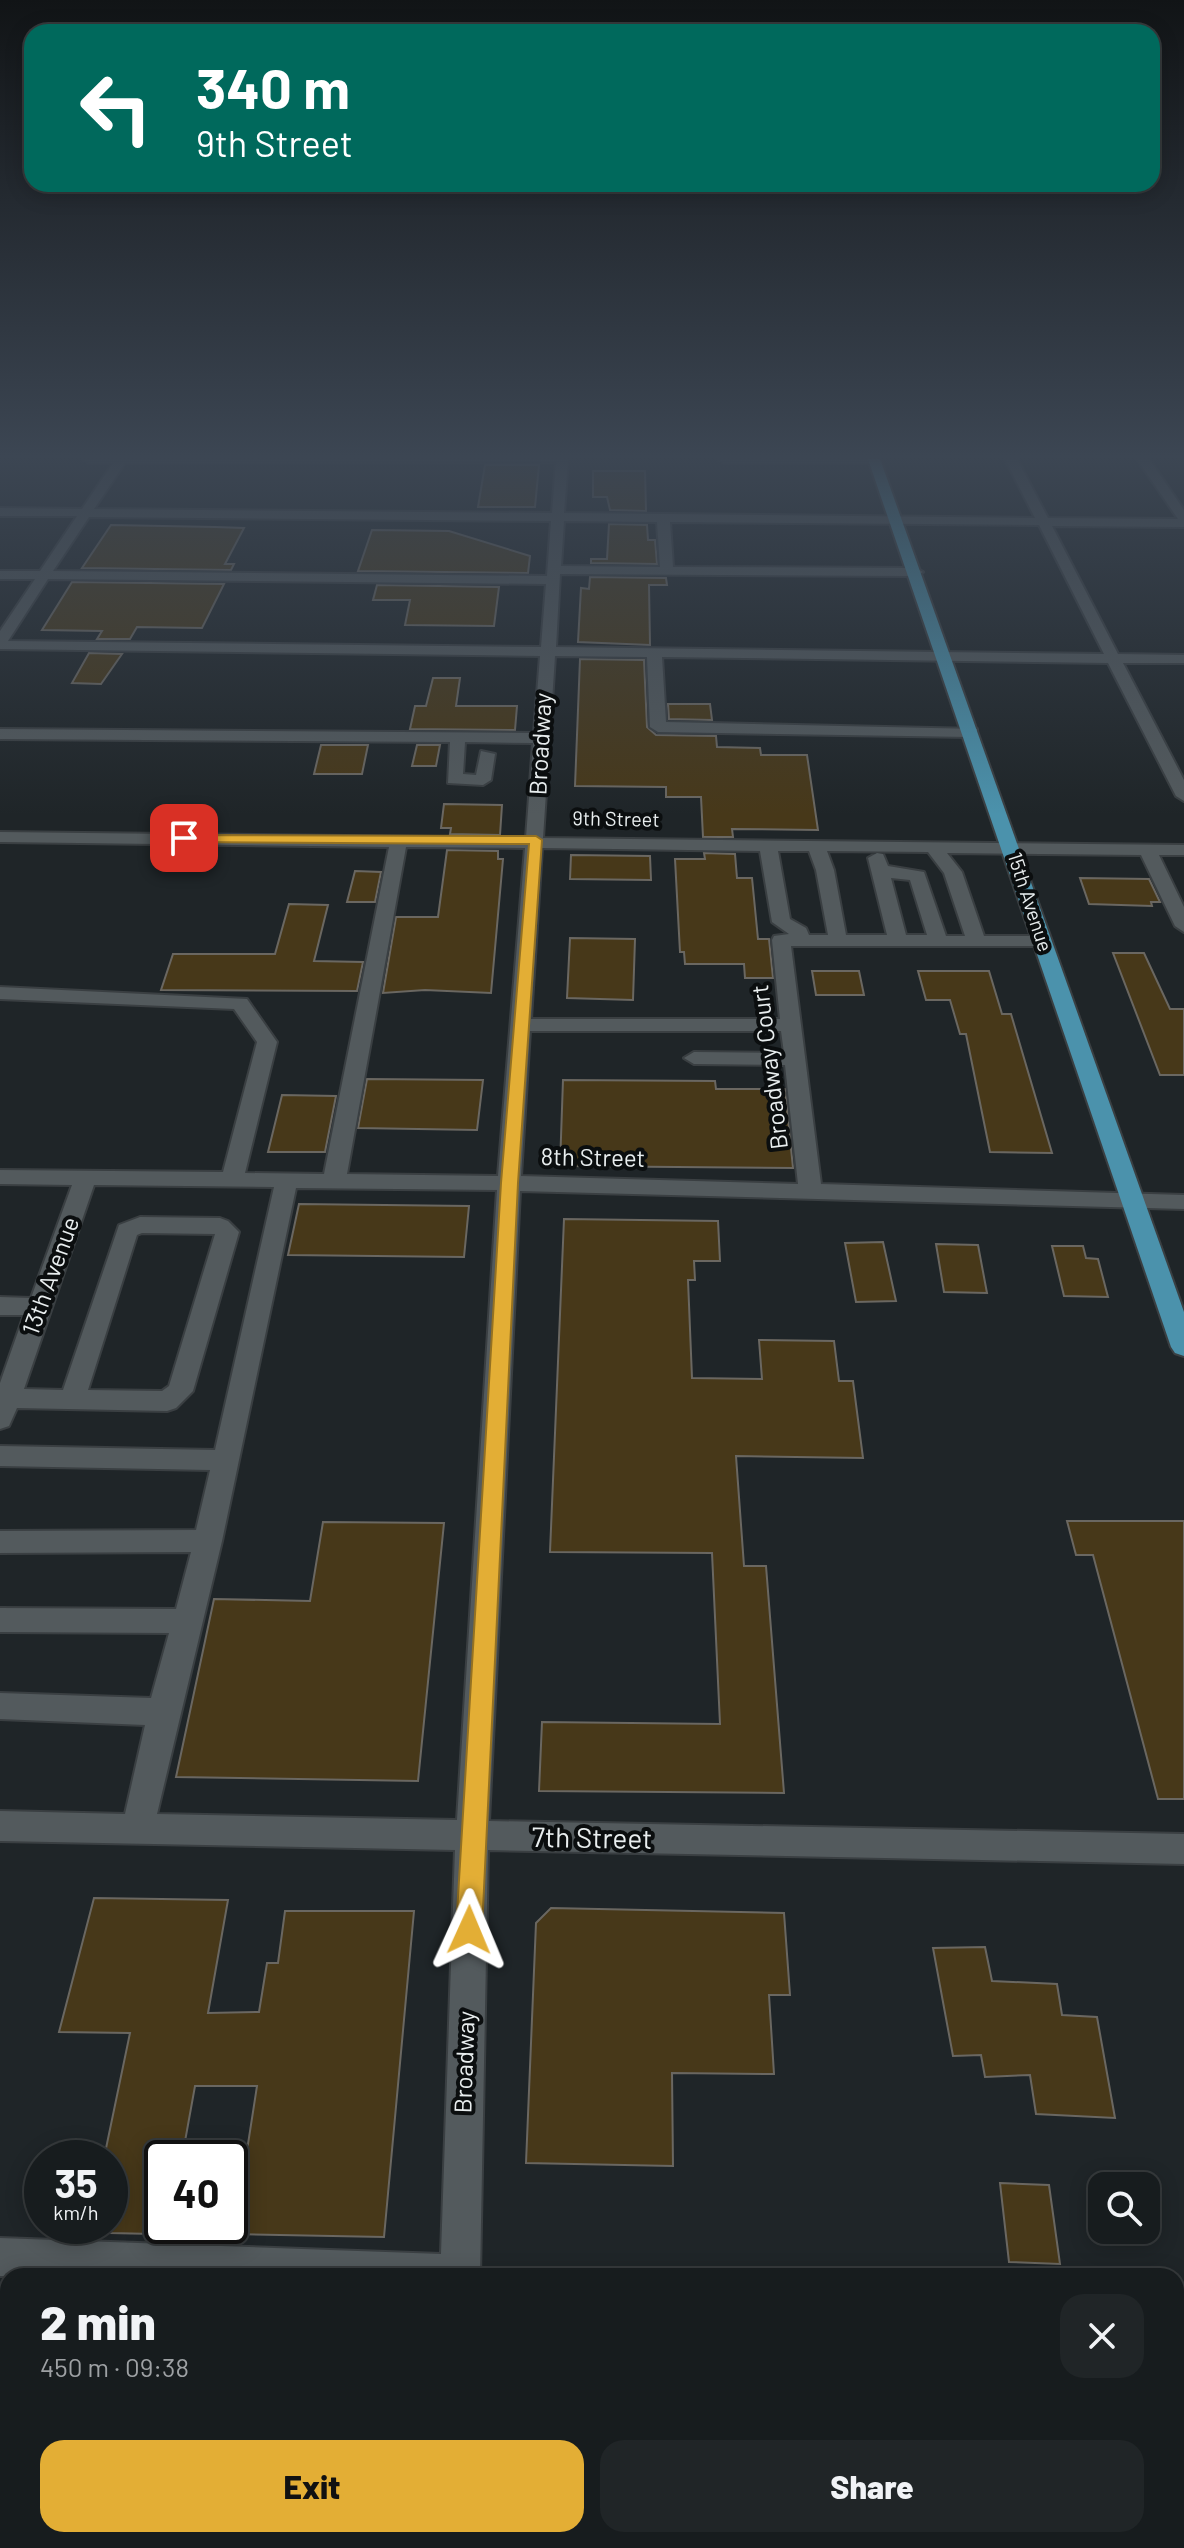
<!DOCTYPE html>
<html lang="en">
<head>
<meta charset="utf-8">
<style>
  :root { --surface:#171c1e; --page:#202527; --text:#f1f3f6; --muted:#9ea1a4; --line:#363a3c; --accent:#e3ae35 }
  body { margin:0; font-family:Barlow,sans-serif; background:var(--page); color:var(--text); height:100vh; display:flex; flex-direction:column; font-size:30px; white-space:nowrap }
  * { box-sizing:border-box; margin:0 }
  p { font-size:26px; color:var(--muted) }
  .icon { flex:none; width:44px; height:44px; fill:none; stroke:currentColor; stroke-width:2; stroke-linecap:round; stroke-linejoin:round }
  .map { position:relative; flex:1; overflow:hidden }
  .side { position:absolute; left:0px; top:2268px; width:1184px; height:280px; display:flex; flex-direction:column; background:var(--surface); border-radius:24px 24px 0 0; box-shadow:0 4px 20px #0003,0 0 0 2px var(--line) }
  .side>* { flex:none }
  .hud { position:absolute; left:24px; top:24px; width:1136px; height:168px; border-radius:24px; box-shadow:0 4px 20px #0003,0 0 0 2px var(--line); background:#00695c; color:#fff; overflow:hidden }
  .buttons { position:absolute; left:1088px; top:2172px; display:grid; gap:16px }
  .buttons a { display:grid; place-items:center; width:72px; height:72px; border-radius:16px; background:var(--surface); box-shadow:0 4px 20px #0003,0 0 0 2px var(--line); font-size:40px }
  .speed { position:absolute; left:24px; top:2140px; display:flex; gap:16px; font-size:40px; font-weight:700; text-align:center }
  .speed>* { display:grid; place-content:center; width:104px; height:104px; border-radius:50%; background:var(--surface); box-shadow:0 4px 20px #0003,0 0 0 2px var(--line); line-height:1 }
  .speed small { font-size:20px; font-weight:400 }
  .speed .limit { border:4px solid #111; border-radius:12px; background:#fff; color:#111 }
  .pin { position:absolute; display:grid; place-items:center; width:68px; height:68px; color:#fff; margin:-34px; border-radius:16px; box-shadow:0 4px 12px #0006 }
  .me { position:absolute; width:88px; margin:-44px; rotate:1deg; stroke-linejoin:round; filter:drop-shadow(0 0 6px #0008) }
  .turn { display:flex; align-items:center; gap:28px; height:168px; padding:0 40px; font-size:36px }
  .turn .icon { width:104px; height:104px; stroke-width:2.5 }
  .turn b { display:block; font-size:56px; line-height:68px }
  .round { display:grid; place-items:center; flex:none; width:84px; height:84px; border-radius:24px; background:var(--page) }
  .headline { display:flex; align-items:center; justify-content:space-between; height:136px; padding:0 40px }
  h1 { font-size:48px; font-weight:800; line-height:60px }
  .action { display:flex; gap:16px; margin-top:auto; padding:16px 40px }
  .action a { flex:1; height:92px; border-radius:24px; background:var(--accent); color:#111; font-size:32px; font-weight:800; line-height:92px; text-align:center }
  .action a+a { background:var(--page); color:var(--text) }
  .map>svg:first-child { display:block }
  .building { fill:#473819; stroke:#6a6761; stroke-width:2 }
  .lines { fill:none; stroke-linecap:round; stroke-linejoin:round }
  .minor-casing { stroke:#3a3f42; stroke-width:4 }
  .major-casing { stroke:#3a3f42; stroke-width:4 }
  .minor { fill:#535a5d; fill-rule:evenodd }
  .major { fill:#4b92ac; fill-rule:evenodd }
  .route { fill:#e3ae35; stroke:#947122; stroke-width:2 }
  .labels { text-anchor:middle; stroke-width:8; stroke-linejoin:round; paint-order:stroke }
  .far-street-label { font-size:20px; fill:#e9eeef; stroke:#0b0e0f }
  .street-label { font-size:24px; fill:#e9eeef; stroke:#0b0e0f }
  .near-street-label { font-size:28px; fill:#e9eeef; stroke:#0b0e0f }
</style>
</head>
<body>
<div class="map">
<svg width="1184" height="2548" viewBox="0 0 1184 2548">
  <rect width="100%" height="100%" fill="#1f2528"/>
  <!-- building -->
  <g class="building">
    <path d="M485,465H539L535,507H478Z"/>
    <path d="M593,471H645L646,511L610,510L607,497H593Z"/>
    <path d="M609,524L647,525L648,540H655L657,564L591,563V559H607Z"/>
    <path d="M111,525L215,527L244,528L225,564H234L231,570L82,568Z"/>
    <path d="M372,530L449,531L530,556L528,573L358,571Z"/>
    <path d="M590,577L666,578L667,585H649L650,645L578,642L581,588L589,589Z"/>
    <path d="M72,582L224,584L202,628L137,627L130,639H97L102,631L42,630Z"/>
    <path d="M377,585L499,587L494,626L405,625L410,600H373Z"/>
    <path d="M89,653L122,654L101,684L72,683Z"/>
    <path d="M580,659L644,660L647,727L656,735L716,736L717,747L760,748L761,755H807L818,830L732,829L733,837H703L701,797H666V787L575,786Z"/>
    <path d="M433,678H460L456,706H517L515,730L410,729L415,706H426Z"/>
    <path d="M668,704H710L712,720L669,719Z"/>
    <path d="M321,745H368L362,774H314Z"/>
    <path d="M417,745H440L436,766H412Z"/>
    <path d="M444,804L502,805L500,835L450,834L451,828H441Z"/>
    <path d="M447,850L498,851V859H503L491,993L425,990L383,993L396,917H438Z"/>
    <path d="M704,853L735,854L737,878H752L758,939H769L773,978H745L744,964H685L684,952H680L675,859H705Z"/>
    <path d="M571,855L650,856L651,880L570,879Z"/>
    <path d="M355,871L381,872L375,902H347Z"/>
    <path d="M1080,878L1149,879L1160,902H1151L1152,906L1089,904Z"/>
    <path d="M289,904L328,905L314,961L363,962L357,991L161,990L173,954H275Z"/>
    <path d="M570,938L635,939L633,1000L567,998Z"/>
    <path d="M1113,953H1144L1170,1009H1184V1075H1160Z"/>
    <path d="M812,971H859L864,995H816Z"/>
    <path d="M918,971H989L1002,1014H1011L1052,1153L990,1152L966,1034H960L950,1000H926Z"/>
    <path d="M367,1079L483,1080L477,1130L358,1128Z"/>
    <path d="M563,1080L715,1081L716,1089H785L793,1168L560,1166Z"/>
    <path d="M282,1095L336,1096L325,1152H268Z"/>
    <path d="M299,1204L469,1206L464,1257L288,1255Z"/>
    <path d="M564,1219L718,1221L720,1261H694L695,1280H688L692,1378L762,1379L759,1340L834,1341L839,1381H853L863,1458L736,1456L744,1566H766L784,1793L539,1791L542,1722L720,1724L712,1553L550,1552Z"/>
    <path d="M883,1242L896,1301L856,1302L845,1243Z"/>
    <path d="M936,1244L978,1245L987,1293L944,1292Z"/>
    <path d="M1052,1246H1083L1086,1258L1098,1259L1108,1297L1064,1296Z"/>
    <path d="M1067,1521H1184V1799H1158L1093,1555H1076Z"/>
    <path d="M323,1522L444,1523L418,1781L176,1777L214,1599L310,1601Z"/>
    <path d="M94,1898L228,1900L208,2013L259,2012L267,1963H278L285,1911H414L384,2237L234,2234L257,2086H195L182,2158H162V2223L154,2234L110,2233V2158H104L130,2033L59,2032Z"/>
    <path d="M551,1908L784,1913L790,1995H769L774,2074L672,2073L673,2166L526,2163L536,1923Z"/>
    <path d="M985,1947L992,1981L1057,1984L1062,2015L1097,2017L1115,2118L1036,2114L1030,2075L985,2077L981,2055L953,2056L933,1948Z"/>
    <path d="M1000,2183L1049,2185L1060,2264L1009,2262Z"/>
  </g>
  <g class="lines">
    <!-- minor casing -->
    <g class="minor-casing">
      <g id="minor">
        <path d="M83,459H568L564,513L1035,518L1005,459H1017L1048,518L1178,519L1137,459H1149L1184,510V527L1052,526L1118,654L1184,655V663H1123L1184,780V801L1176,796L1108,663L662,657L666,722L977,729V735L971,737L658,732L650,727L647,657L555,656L543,838L1184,845V855H1159L1184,907V932L1175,926L1141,855L947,853L962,872L984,936H1043L1052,942L1050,946H791L821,1184L1184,1195V1209L520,1191L489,1821L1184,1834V1864L488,1850L480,2276H0V2238L441,2254L455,1850L0,1841V1811L125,1814L145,1725L0,1719V1693L151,1698L169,1633L0,1632V1608L176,1609L191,1552L0,1553V1531L196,1530L210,1470L0,1466V1446L215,1450L274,1187L94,1185L24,1389L63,1390L119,1225L140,1217L220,1218L228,1221L239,1232L193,1391L176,1408L167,1411L17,1408L9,1426L0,1429V1383L24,1315H0V1297L31,1298L72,1185L0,1184V1170L223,1172L257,1042L234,1009L0,999V987L247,999L277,1042L245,1173L324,1174L389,847L0,842V832L526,838L533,743L465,742L463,774L476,775L481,751L495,754L491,780L483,785L448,783L450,742L0,739V729L534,733L540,656L0,649V631L35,579H0V571H40L77,516H0V508L82,509L113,463H89ZM556,462L552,513L94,509L125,463ZM89,517L551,521L547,576L53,571ZM564,521L657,522L660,567L561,566ZM670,522L1039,525L1104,654L556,647L560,574L916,576L923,572L916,568L673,567ZM48,579L546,584L541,647L8,641ZM406,847L525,848L498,1176L347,1174ZM542,848L760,851L772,922L789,934L774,936L772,940L780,1019H531ZM778,851H809L816,870L828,935H809L806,928L790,919ZM827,851L928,852L944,873L965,936H946L924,872L888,866L883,854L877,853L868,858L887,935H846L834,870ZM891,878L910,880L927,935H906ZM530,1031H781L784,1053L694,1052L684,1058L694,1064L785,1065L798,1184L521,1176ZM296,1188L497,1190L457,1820L157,1814L222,1541ZM142,1233L215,1234L169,1386L162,1391L88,1390L137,1235Z"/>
        <path d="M718,459H880L874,463H724Z"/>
        <rect x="427" y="2540" width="44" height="8"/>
      </g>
    </g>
    <!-- major casing -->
    <g class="major-casing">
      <path id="major" d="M868,459H880L1184,1312V1356L1175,1353L1171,1347Z"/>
    </g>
    <!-- minor -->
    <use href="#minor" class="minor"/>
    <!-- major -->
    <use href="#major" class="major"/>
  </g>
  <!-- sky -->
  <linearGradient id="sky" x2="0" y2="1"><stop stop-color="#111416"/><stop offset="0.56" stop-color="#3c4653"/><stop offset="1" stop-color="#3c4653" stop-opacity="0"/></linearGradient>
  <rect width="1184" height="815" fill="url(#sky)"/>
  <!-- route -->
  <path class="route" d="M180,835L536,836L542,840L518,1183L482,1930L478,1939L469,1942L460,1939L456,1930L501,1183L529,844L184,842L178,838Z"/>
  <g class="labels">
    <!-- far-street labels -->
    <g class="far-street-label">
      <text transform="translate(616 819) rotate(1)" y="7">9th Street</text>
      <text transform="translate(1030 902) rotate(72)" y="7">15th Avenue</text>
    </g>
    <!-- street labels -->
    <g class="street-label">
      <text transform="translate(541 744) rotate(-87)" y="8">Broadway</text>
      <text transform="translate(770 1067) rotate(-97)" y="8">Broadway Court</text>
      <text transform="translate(593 1158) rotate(1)" y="8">8th Street</text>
      <text transform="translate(51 1276) rotate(-70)" y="8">13th Avenue</text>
      <text transform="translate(465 2062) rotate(-88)" y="8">Broadway</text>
    </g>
    <!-- near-street labels -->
    <g class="near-street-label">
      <text transform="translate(592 1838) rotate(1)" y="10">7th Street</text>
    </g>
  </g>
</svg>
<div class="buttons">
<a><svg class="icon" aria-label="search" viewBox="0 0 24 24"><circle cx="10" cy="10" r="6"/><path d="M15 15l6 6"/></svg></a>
</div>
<div class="speed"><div>35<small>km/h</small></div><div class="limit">40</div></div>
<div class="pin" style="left:184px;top:838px;background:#d93025"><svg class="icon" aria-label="arrive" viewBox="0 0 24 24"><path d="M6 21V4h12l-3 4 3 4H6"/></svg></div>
<svg class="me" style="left:469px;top:1930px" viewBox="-20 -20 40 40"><path d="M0-17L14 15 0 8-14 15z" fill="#e3ae35" stroke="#fff" stroke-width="4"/></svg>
<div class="hud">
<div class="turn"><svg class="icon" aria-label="left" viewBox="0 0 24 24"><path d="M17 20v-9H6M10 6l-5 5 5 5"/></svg><div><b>340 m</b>9th Street</div></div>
</div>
<section class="side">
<div class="headline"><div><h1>2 min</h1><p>450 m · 09:38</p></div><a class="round"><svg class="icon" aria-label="close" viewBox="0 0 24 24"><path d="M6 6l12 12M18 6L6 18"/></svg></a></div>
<div class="action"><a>Exit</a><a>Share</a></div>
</section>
</div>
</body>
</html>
